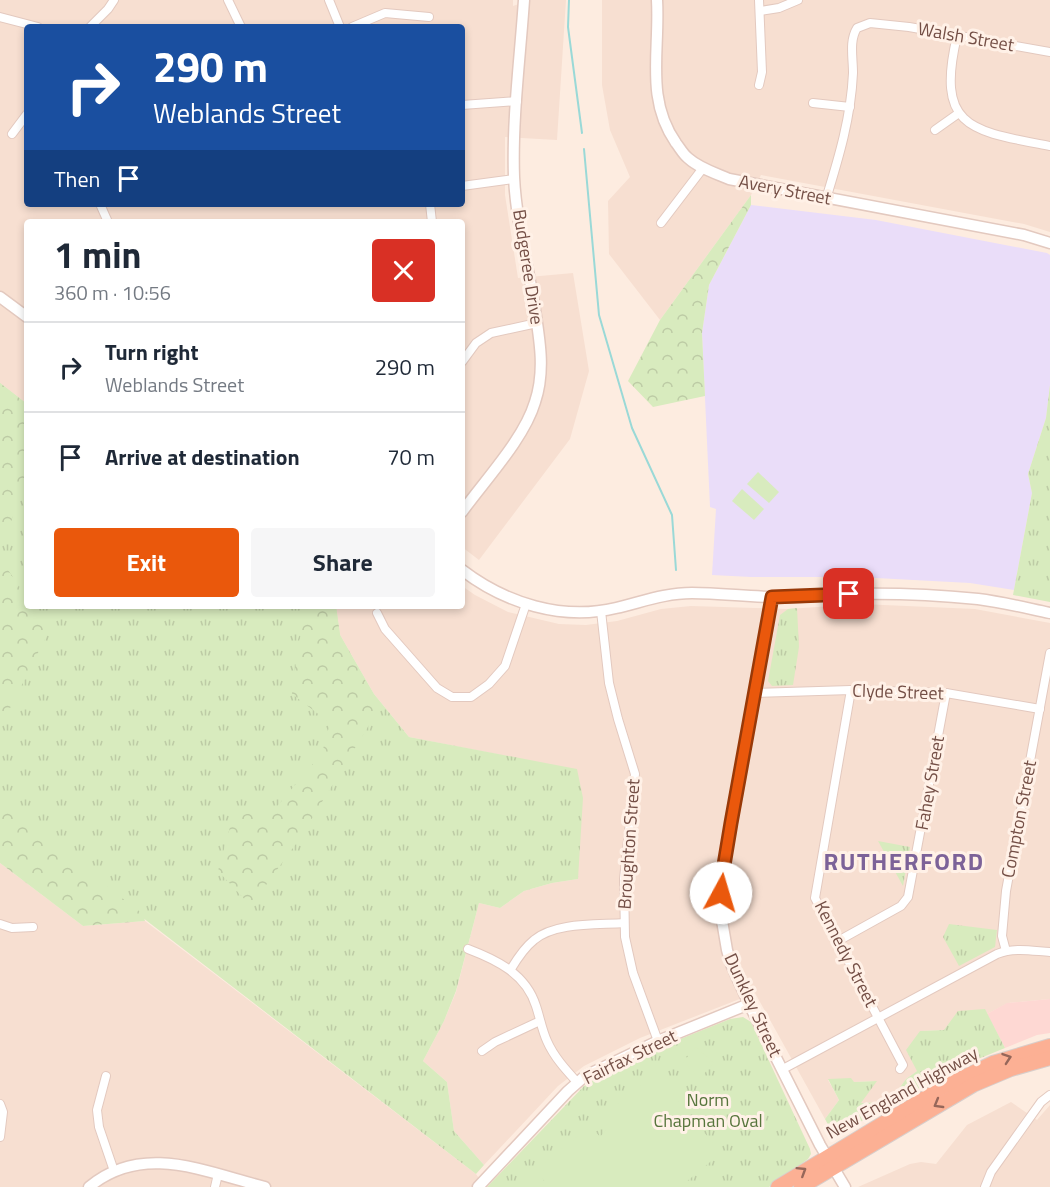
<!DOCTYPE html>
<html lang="en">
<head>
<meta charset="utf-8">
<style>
  :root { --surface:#fff; --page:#f6f6f7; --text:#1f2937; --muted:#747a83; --line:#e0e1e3; --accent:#ea580c }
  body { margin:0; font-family:"Titillium Web",sans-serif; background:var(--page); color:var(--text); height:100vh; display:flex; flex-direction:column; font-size:22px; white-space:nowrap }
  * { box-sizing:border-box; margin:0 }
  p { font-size:20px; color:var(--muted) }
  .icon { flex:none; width:33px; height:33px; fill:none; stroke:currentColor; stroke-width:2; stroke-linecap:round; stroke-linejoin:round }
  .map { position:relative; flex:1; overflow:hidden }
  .panel { position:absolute; left:24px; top:219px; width:441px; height:390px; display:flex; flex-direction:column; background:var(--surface); border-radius:6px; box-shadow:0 3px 9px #0003 }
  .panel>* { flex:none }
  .guide { position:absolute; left:24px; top:24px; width:441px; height:183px; border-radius:6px; box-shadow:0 3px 9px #0003; background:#1a4fa0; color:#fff; overflow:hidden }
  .pin { position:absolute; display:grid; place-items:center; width:51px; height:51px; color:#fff; margin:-26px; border-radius:12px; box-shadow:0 3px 9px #0006 }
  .me { position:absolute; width:66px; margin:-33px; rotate:6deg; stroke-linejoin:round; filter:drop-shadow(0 0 4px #0008) }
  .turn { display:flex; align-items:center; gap:21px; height:126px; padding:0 30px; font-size:27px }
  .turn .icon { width:78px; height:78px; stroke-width:2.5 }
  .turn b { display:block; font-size:42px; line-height:51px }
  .then { display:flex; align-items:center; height:57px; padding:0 30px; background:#0003; gap:12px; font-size:22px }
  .round { display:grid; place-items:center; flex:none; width:63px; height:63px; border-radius:6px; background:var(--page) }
  .summary { display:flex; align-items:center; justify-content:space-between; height:102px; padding:0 30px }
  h1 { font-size:36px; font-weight:700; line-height:45px }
  .cta { display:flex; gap:12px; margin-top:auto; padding:12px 30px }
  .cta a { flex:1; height:69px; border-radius:6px; background:var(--accent); color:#fff; font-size:24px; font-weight:700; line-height:69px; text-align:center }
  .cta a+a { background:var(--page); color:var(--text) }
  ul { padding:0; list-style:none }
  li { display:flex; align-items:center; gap:18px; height:90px; padding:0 30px; border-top:2px solid var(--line) }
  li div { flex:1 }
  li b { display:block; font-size:22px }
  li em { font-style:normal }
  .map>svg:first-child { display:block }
  .residential { fill:#f7dfd1; fill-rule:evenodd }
  .commercial { fill:#fed8d3 }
  .education { fill:#eaddf9 }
  .grass { fill:url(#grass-tufts) }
  .forest { fill:url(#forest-crowns) }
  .pitch { fill:#d8ebbe }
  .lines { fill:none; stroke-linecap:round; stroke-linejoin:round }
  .stream { stroke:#9ad9d7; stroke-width:2 }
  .minor-casing { stroke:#e3c9bf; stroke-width:10 }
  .tertiary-casing { stroke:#e3c9bf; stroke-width:13 }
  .trunk-casing { stroke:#d8cecb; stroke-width:16 }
  .minor { stroke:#fff; stroke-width:8 }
  .tertiary { stroke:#fff; stroke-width:10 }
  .trunk { stroke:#fcb094; stroke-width:14 }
  .oneway { stroke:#96675a }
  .route-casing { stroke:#983908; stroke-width:15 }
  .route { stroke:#ea580c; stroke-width:10 }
  .labels { text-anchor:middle; stroke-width:6; stroke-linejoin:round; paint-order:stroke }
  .street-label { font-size:18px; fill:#744f46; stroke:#fff1e7 }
  .park-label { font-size:18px; fill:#57753c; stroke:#fff1e7 }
  .district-label { font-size:24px; font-weight:bold; letter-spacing:1.5px; fill:#7c6298; stroke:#fff1e7 }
</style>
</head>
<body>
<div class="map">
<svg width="1050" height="1187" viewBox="0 0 1050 1187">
  <defs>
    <pattern id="grass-tufts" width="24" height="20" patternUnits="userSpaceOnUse" patternTransform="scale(1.5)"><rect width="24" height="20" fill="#d8ebbe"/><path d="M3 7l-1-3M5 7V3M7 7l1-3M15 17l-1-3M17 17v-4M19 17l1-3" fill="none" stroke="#bdcba5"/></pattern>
    <pattern id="forest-crowns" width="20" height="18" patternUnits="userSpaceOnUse" patternTransform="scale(1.5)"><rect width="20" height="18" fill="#d8ebbe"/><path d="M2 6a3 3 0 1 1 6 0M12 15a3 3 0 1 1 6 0" fill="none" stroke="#bdcba5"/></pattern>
  </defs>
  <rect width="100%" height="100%" fill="#fdece0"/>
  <!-- residential -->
  <g class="residential">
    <path d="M0,0H513V6L531,0H566L557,140L505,137V195L518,278L573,273L589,371L570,439L479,560L462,547V222H27V404L0,383ZM27,27H462V204H27Z"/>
    <path d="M602,0H1050V232L1024,224L761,175L751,195L660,320L609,254L608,201L630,177L610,130L602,85Z"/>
    <path d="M462,586L475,595L508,612L559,624L586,625L617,621L661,609L691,606L788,609L861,604L975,609L1050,623V999L1008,1003L987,1014L984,1009L944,1030L920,1031L917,1071L906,1079L889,1102L860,1103L876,1081L854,1082L828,1080L839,1100L825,1119L755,993L640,1038L584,1066L558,1086L484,1165L454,1131L447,1082L423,1061L444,1021L456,992L479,903L500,908L524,891L552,883L578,879L577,770L409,737L374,694L340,635L336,606H462Z"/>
    <path d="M0,863L83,926L145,921L476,1174L485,1187H0Z"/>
    <path d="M1011,1102L1037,1120L1050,1105V1187H858L910,1164L921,1162L936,1164L967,1125Z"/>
  </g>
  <!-- commercial -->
  <path class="commercial" d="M1050,999V1033L1037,1035L1005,1048L987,1014L1007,1003Z"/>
  <!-- education -->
  <path class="education" d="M751,205L876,220L1047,253L1050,255V385L1046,418L1028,474L1032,493L1014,590L970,583L857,577H751L712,575L716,509L710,507L702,333L709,285Z"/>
  <!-- grass -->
  <g class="grass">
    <path d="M0,383L27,404V606H336L340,635L374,694L409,737L577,769L583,798L578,879L552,883L524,891L500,908L479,903L456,991L444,1021L423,1061L447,1082L454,1131L484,1165L476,1174L0,808Z"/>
    <path d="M1050,385V602L1013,595L1032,493L1028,474L1046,418Z"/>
    <path d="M797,608L799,647L793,685L772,686L768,681L780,615L788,609Z"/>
    <path d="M878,841L910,847L903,886Z"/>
    <path d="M949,924L997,930L995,947L959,966L943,937Z"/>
    <path d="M985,1009L1005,1048L951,1070L839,1134L832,1132L825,1119L839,1100L828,1079L851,1078L854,1082L877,1081L861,1103L889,1102L906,1079L917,1071L906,1050L920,1031L944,1030L958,1011Z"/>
    <path d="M743,1017L751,1022L810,1149L811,1154L808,1159L769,1187H487L584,1086L601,1075L633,1058L730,1019Z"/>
  </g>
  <!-- forest -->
  <g class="forest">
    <path d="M751,195V205L709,285L702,333L705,396L653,407L628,381L660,320Z"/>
    <path d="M0,383L27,404V482L0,548Z"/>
    <path d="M0,558L27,598V606H32L49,631L0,728Z"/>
    <path d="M307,606H336L340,635L380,707L300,838L251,906L218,871L233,816L274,810L322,753L330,723L292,694L298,647Z"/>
    <path d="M0,805L143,914L145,921L83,926L0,863Z"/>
  </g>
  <!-- pitch -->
  <g class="pitch">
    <path d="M758,472L779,492L769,503L747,484Z"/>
    <path d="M742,489L764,509L754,520L732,501Z"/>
    <path d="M696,1047L714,1063L700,1078L683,1062Z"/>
    <path d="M656,1073L721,1153L680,1187H660L658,1185L655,1187H538L545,1182L535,1170L591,1126L600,1137L610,1125L603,1116Z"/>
  </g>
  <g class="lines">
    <!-- stream -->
    <g class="stream">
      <path d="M569,0L568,27L582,133"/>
      <path d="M584,149L599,315L632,428L672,515L676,570"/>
    </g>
    <!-- minor casing -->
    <g class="minor-casing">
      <g id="minor">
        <path d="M228,0L241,27"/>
        <path d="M329,0L340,27"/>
        <path d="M760,11L779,8L798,0"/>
        <path d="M0,17L38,27"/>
        <path d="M90,27L108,9L114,0"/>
        <path d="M352,27L385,13L429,17"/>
        <path d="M957,36C935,129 972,131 1050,146"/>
        <path d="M759,85L762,72L759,0"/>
        <path d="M813,103L850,107"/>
        <path d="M462,105L517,101"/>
        <path d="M935,130L959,113"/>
        <path d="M12,134L27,114"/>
        <path d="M462,186L514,179"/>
        <path d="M826,199C839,157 851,117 853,73C853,57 849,41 857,28L870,23L909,27L1050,52"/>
        <path d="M100,204L108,222"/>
        <path d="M430,204L432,222"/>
        <path d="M661,223L703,168"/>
        <path d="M462,362L476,343L491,333L537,323"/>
        <path d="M601,611L609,683L618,719L635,774L624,879L625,937L633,973L658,1041"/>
        <path d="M377,613L385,629L437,688L452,697H471L489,684L505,666L526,604"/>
        <path d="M851,690L815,898L903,1065L900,1069"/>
        <path d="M755,693L851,690L946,693L1040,709"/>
        <path d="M0,924L12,928L33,927"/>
        <path d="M838,941L901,906L908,897L946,693"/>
        <path d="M468,949C497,960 526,974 536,1006C540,1018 542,1030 547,1041C554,1057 566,1070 577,1082"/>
        <path d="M1006,951L1002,936L1006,891L1050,653"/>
        <path d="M511,969C517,959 524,948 534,940C555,922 597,925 624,923"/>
        <path d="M482,1051L495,1042L540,1021"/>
        <path d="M783,1069L997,954C1014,947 1033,951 1050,952"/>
        <path d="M106,1076L97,1110L99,1127L114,1171"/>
        <path d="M0,1104L3,1112L0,1137"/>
        <path d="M215,1187L218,1174"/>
        <path d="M985,1187L991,1172L1041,1102L1050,1095"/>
      </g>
    </g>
    <!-- tertiary casing -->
    <g class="tertiary-casing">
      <g id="tertiary">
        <path d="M657,0C660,51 645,99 676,143C680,148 683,154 688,158C699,168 715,173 729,179L1024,235L1050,243"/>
        <path d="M0,297L27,317"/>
        <path d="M462,512C485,480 524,439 535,402C546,369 539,337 534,303C527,262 516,219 514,177C512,119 520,59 524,0"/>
        <path d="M462,570C505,603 562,621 616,608C642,602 665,593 692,593C724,593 755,598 787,597C808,597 830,594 851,594C892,593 938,595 978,599C1002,602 1026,608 1050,613"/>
        <path d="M772,597L722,877L720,909L727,950L731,964L749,1004L820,1145L845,1187"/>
        <path d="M89,1187C143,1142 205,1172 265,1187"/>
        <path d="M478,1187L568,1091L585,1076L658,1041L749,1004"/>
      </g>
    </g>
    <!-- trunk casing -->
    <g class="trunk-casing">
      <g id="trunk">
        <path d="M778,1187L943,1087L993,1063L1050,1046"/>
        <path d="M801,1187L973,1085L1011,1069L1050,1058"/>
      </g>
    </g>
    <!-- minor -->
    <use href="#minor" class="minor"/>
    <!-- tertiary -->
    <use href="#tertiary" class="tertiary"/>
    <!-- trunk -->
    <use href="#trunk" class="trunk"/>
  </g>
  <!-- one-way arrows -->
  <defs><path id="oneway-chevron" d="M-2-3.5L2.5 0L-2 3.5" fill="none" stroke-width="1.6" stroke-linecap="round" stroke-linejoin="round" transform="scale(1.5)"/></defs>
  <g class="oneway">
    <use href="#oneway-chevron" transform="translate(1007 1058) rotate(-19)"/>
    <use href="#oneway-chevron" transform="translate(938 1104) rotate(150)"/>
    <use href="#oneway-chevron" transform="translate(802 1171) rotate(-32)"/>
  </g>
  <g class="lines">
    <!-- route casing -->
    <g class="route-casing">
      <path id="route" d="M721,893L722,877L731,823L772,597L849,594"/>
    </g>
    <!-- route -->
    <use href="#route" class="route"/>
  </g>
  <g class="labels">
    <!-- street labels -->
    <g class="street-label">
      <text transform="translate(966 37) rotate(10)" y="6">Walsh Street</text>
      <text transform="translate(785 190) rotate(11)" y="6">Avery Street</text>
      <text transform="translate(528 267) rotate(81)" y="6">Budgeree Drive</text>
      <text transform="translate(898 692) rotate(2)" y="6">Clyde Street</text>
      <text transform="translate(930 783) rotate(-80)" y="6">Fahey Street</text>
      <text transform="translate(1019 819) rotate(-79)" y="6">Compton Street</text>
      <text transform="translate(629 844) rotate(-86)" y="6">Broughton Street</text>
      <text transform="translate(846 954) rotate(63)" y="6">Kennedy Street</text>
      <text transform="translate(753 1005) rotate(65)" y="6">Dunkley Street</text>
      <text transform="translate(630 1057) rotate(-26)" y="6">Fairfax Street</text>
      <text transform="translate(902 1093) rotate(-29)" y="6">New England Highway</text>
    </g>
    <!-- park labels -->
    <g class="park-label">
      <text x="708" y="1106">Norm<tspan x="708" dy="21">Chapman Oval</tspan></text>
    </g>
    <!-- district labels -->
    <g class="district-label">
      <text x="904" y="870">RUTHERFORD</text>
    </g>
  </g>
</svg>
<div class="pin" style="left:849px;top:594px;background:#d93025"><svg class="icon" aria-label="arrive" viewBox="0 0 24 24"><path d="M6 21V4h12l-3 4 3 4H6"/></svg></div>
<svg class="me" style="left:721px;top:893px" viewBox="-20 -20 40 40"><circle r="19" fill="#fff"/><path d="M0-13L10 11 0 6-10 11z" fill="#ea580c"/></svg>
<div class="guide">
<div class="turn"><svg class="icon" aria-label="right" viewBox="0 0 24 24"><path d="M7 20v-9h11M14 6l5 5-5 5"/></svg><div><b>290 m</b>Weblands Street</div></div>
<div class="then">Then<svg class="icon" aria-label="arrive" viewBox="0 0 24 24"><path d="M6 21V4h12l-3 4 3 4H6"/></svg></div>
</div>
<section class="panel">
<div class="summary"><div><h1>1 min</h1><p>360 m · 10:56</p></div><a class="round" style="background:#d93025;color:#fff"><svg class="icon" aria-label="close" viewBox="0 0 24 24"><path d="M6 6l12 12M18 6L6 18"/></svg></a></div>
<ul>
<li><svg class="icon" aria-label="right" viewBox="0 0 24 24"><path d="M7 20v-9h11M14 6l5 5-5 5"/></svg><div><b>Turn right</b><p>Weblands Street</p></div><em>290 m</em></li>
<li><svg class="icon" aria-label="arrive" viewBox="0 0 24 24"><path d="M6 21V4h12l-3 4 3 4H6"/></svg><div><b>Arrive at destination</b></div><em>70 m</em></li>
</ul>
<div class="cta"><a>Exit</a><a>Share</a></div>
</section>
</div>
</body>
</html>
